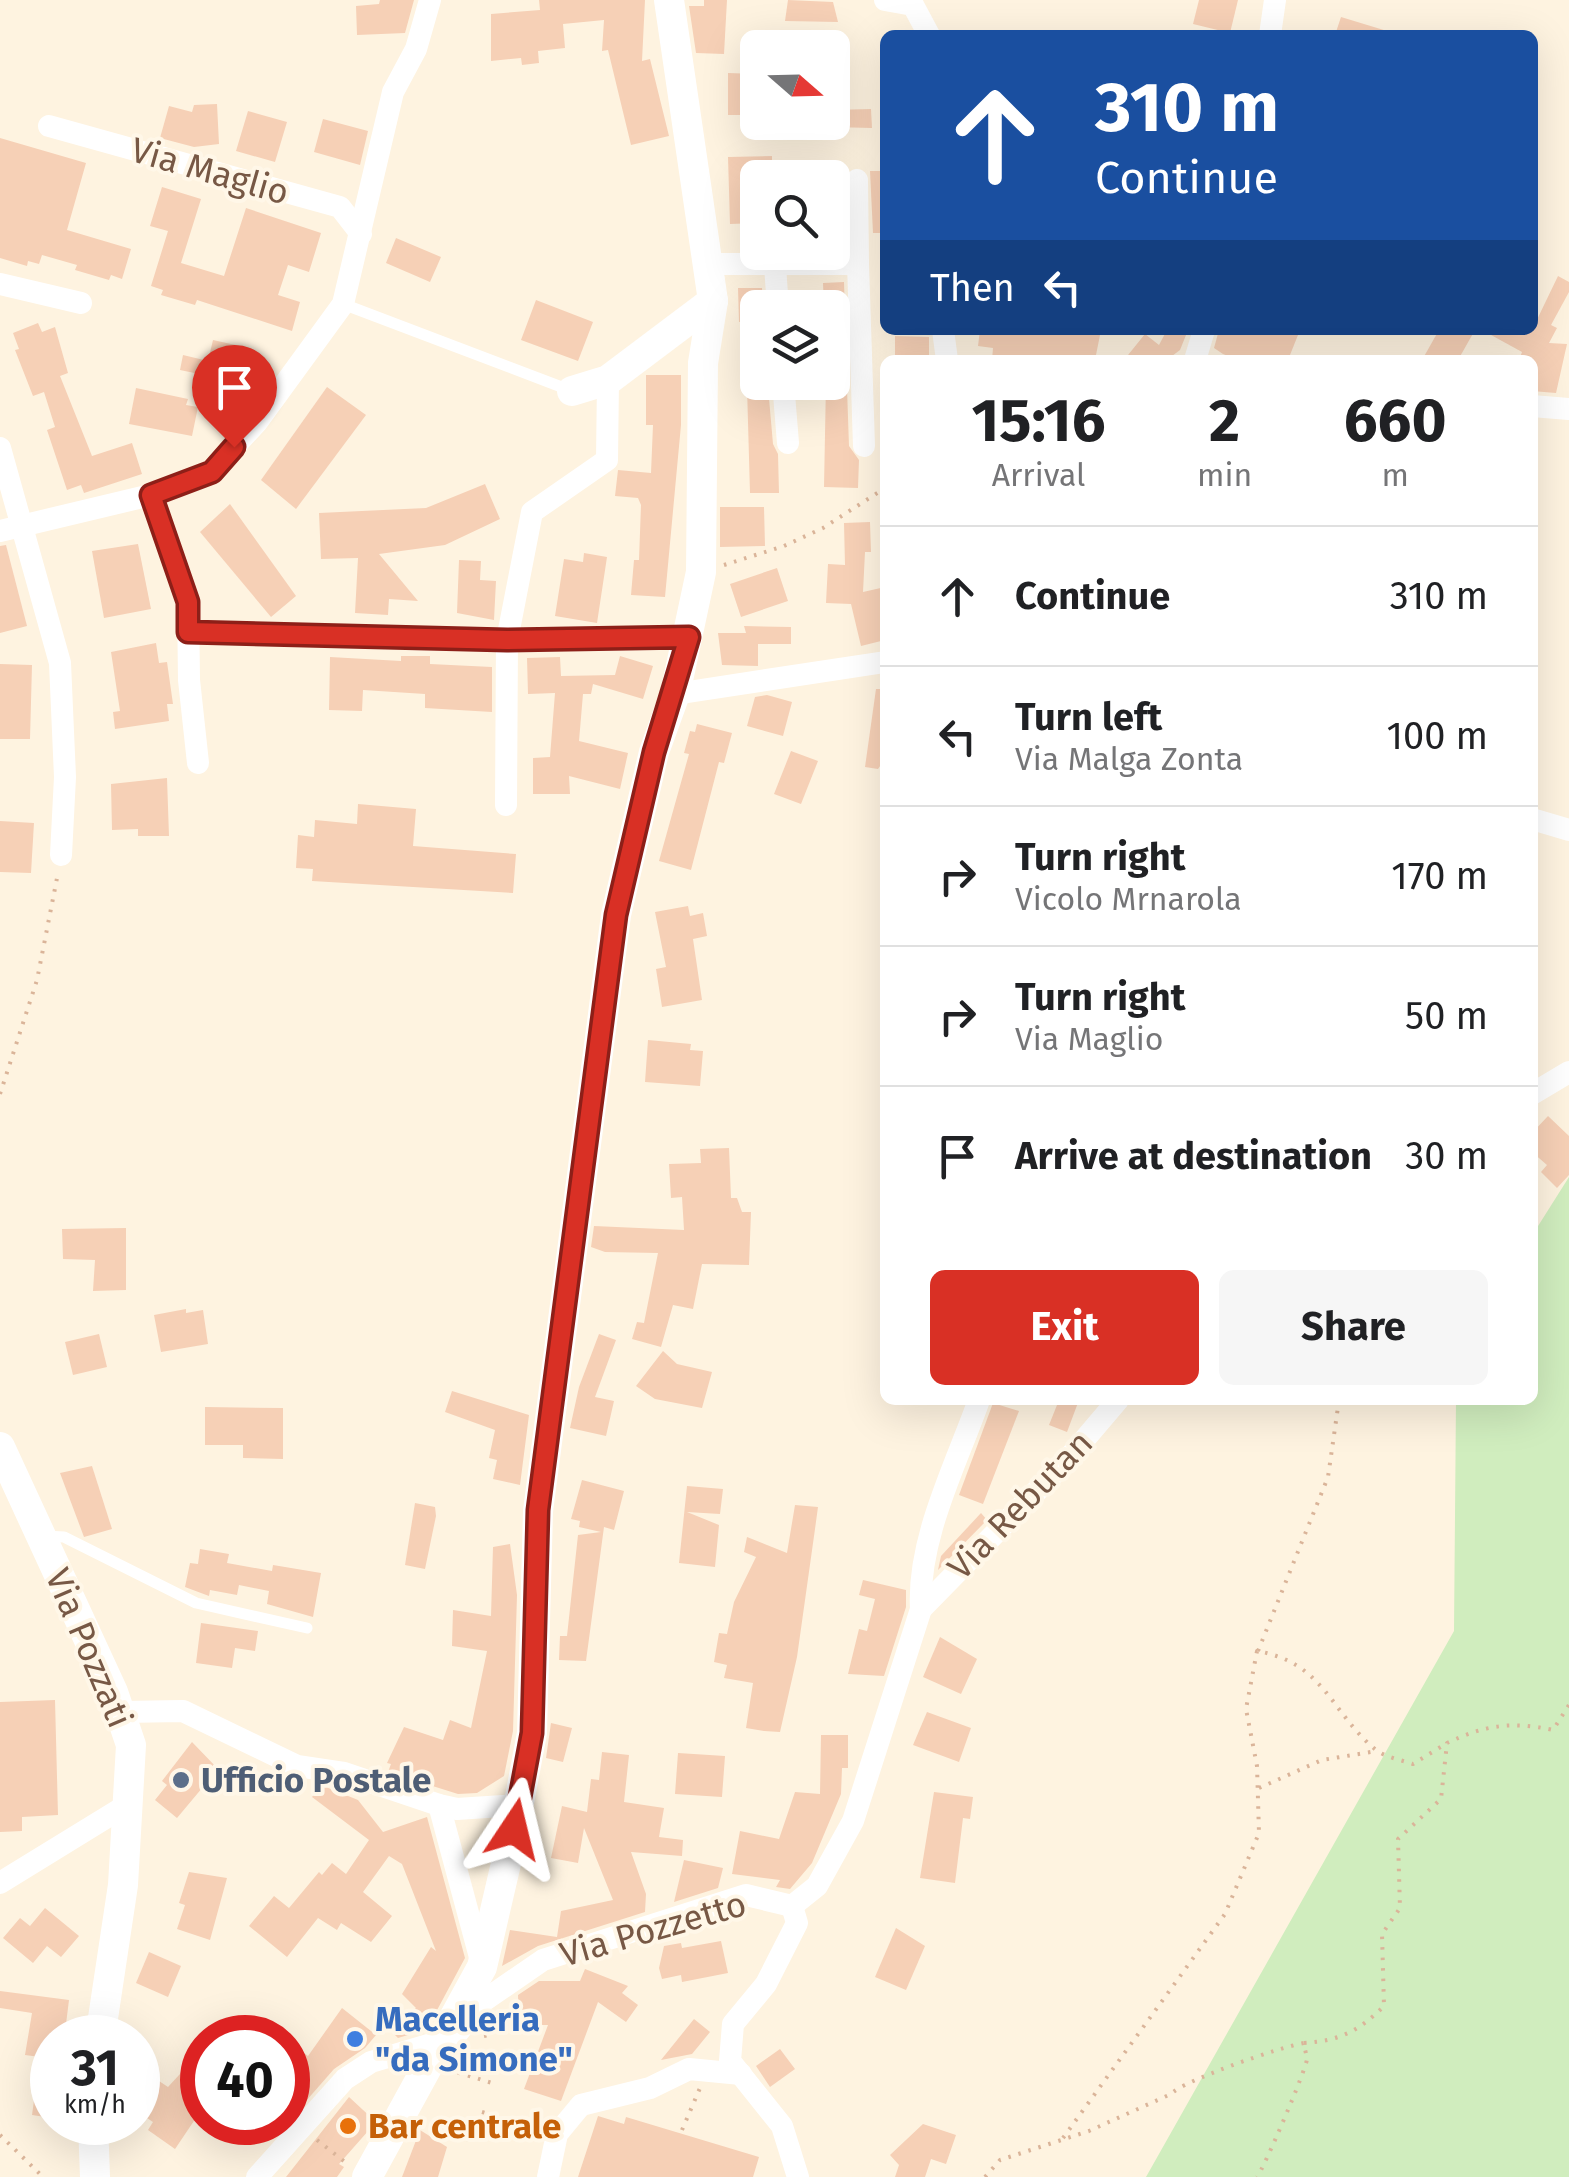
<!DOCTYPE html>
<html lang="en">
<head>
<meta charset="utf-8">
<style>
  :root { --surface:#fff; --page:#f6f6f6; --text:#202124; --muted:#757577; --line:#e0e0e0; --accent:#d93025 }
  body { margin:0; font-family:"Fira Sans",sans-serif; background:var(--page); color:var(--text); height:100vh; display:flex; flex-direction:column; font-size:38px; white-space:nowrap }
  * { box-sizing:border-box; margin:0 }
  p { font-size:32px; color:var(--muted) }
  .icon { flex:none; width:55px; height:55px; fill:none; stroke:currentColor; stroke-width:2; stroke-linecap:round; stroke-linejoin:round }
  .map { position:relative; flex:1; overflow:hidden }
  .sheet { position:absolute; left:880px; top:355px; width:658px; height:1050px; display:flex; flex-direction:column; background:var(--surface); border-radius:15px; box-shadow:0 10px 40px #0002 }
  .sheet>* { flex:none }
  .guide { position:absolute; left:880px; top:30px; width:658px; height:305px; border-radius:15px; box-shadow:0 10px 40px #0002; background:#1a4fa0; color:#fff; overflow:hidden }
  .needle { width:65px; rotate:110deg }
  .controls { position:absolute; left:740px; top:30px; display:grid; gap:20px }
  .controls a { display:grid; place-items:center; width:110px; height:110px; border-radius:15px; background:var(--surface); box-shadow:0 10px 40px #0002; font-size:50px }
  .speed { position:absolute; left:30px; top:2015px; display:flex; gap:20px; font-size:50px; font-weight:700; text-align:center }
  .speed>* { display:grid; place-content:center; width:130px; height:130px; border-radius:50%; background:var(--surface); box-shadow:0 10px 40px #0002; line-height:1 }
  .speed small { font-size:25px; font-weight:400 }
  .speed .limit { border:15px solid #d22; background:#fff; color:#111 }
  .pin { position:absolute; display:grid; place-items:center; width:85px; height:85px; color:#fff; margin:-102px -42px; border-radius:50% 50% 50% 0; rotate:-45deg; box-shadow:0 0 10px #0007 }
  .pin .icon { rotate:45deg }
  .me { position:absolute; width:110px; margin:-55px; rotate:10deg; stroke-linejoin:round; filter:drop-shadow(0 0 8px #0008) }
  .turn { display:flex; align-items:center; gap:35px; height:210px; padding:0 50px; font-size:45px }
  .turn .icon { width:130px; height:130px; stroke-width:2.5 }
  .turn b { display:block; font-size:70px; line-height:85px }
  .then { display:flex; align-items:center; height:95px; padding:0 50px; background:#0003; gap:20px; font-size:38px }
  .eta { display:flex; justify-content:space-evenly; align-items:center; height:170px; text-align:center }
  .eta b { font-size:60px; font-weight:700; line-height:70px }
  .cta { display:flex; gap:20px; margin-top:auto; padding:20px 50px }
  .cta a { flex:1; height:115px; border-radius:15px; background:var(--accent); color:#fff; font-size:40px; font-weight:700; line-height:115px; text-align:center }
  .cta a+a { background:var(--page); color:var(--text) }
  ul { padding:0; list-style:none }
  li { display:flex; align-items:center; gap:30px; height:140px; padding:0 50px; border-top:2px solid var(--line) }
  li div { flex:1 }
  li b { display:block; font-size:38px }
  li em { font-style:normal }
  .map>svg:first-child { display:block }
  .green { fill:#d0edbe }
  .building { fill:#f6d0b6 }
  .lines { fill:none; stroke-linecap:round; stroke-linejoin:round }
  .path { stroke:#dab499; stroke-width:4; stroke-dasharray:2.5 8; stroke-linecap:butt }
  .lane { stroke:#fff; stroke-width:11 }
  .street { stroke:#fff; stroke-width:22 }
  .secondary { stroke:#fff; stroke-width:30 }
  .route-casing { stroke:#8d1f18; stroke-width:25 }
  .route { stroke:#d93025; stroke-width:18 }
  .service-dot { fill:#5c6f8a; stroke:#fff7e8; stroke-width:4 }
  .shop-dot { fill:#3f7fe0; stroke:#fff7e8; stroke-width:4 }
  .food-dot { fill:#e8710a; stroke:#fff7e8; stroke-width:4 }
  .labels { text-anchor:middle; stroke-width:8; stroke-linejoin:round; paint-order:stroke }
  .street-label { font-size:35px; fill:#775845; stroke:#fff7e8 }
  .service-label { font-size:35px; font-weight:bold; fill:#4e5e75; stroke:#fff7e8; text-anchor:start }
  .shop-label { font-size:35px; font-weight:bold; fill:#366cbe; stroke:#fff7e8; text-anchor:start }
  .food-label { font-size:35px; font-weight:bold; fill:#c56008; stroke:#fff7e8; text-anchor:start }
</style>
</head>
<body>
<div class="map">
<svg width="1569" height="2177" viewBox="0 0 1569 2177">
  <rect width="100%" height="100%" fill="#fef3e0"/>
  <!-- green -->
  <path class="green" d="M1569,1177V2177H1146L1454,1631L1456,1400H1532L1533,1234Z"/>
  <!-- building -->
  <g class="building">
    <path d="M380,0H414L405,33L357,35L356,6L379,4Z"/>
    <path d="M539,0H645L642,61L650,59L669,136L631,145L608,50L602,51L604,20L563,24L565,48L538,51L539,63L522,65L521,58L491,61V14L540,10Z"/>
    <path d="M704,0H727L724,54L696,53L689,6H704Z"/>
    <path d="M788,0L833,2L838,22L785,21Z"/>
    <path d="M1199,0H1238L1230,33L1193,24Z"/>
    <path d="M1341,17L1387,31V35H1335Z"/>
    <path d="M728,73L758,74V115H728Z"/>
    <path d="M217,104L219,144L194,147L160,138L169,106L192,112L194,105Z"/>
    <path d="M871,109L872,128L832,127V110Z"/>
    <path d="M248,111L287,122L275,162L236,151Z"/>
    <path d="M323,119L368,131L360,165L314,152Z"/>
    <path d="M0,138L86,163L67,230L131,249L122,279L111,275L109,280L75,270L77,265L42,255L39,264L28,261L27,266L0,258Z"/>
    <path d="M772,156V178H758V223L730,224L728,157Z"/>
    <path d="M870,171H885V233H873Z"/>
    <path d="M162,187L201,199L181,263L224,276L246,208L321,233L309,272L288,265L278,295L300,302L292,331L197,300L195,305L161,295L163,290L151,286L168,231L150,226Z"/>
    <path d="M396,238L441,257L430,282L386,263Z"/>
    <path d="M1558,276L1569,282V292L1551,325L1557,328L1549,343L1567,344L1556,393L1532,391V360H1519L1522,352L1482,330H1532Z"/>
    <path d="M844,282L845,317L832,318V308H824L823,283Z"/>
    <path d="M738,288H762L763,308H758V321L739,322Z"/>
    <path d="M536,300L593,322L578,361L521,340Z"/>
    <path d="M38,323L42,332L55,327L68,373L60,376L92,456L132,443L142,474L84,493L81,485L67,490L47,430L55,427L44,392L33,396L15,350L19,349L13,333Z"/>
    <path d="M980,330H1101L1095,360H992L993,348L978,346Z"/>
    <path d="M1167,330H1188L1180,350L1172,356L1178,360H1124L1145,334L1159,345Z"/>
    <path d="M1219,330H1300L1288,360H1238L1223,354L1214,348Z"/>
    <path d="M1439,330H1475L1458,360H1422Z"/>
    <path d="M895,336L929,337V360H895Z"/>
    <path d="M213,340L249,348L242,383L180,370L183,355L208,361Z"/>
    <path d="M832,359H846L849,446L859,460L858,488L824,487L826,382H832Z"/>
    <path d="M646,375H681V425L665,597L631,595L634,560H639L641,505L638,498L615,496L618,470L651,473L653,425H646Z"/>
    <path d="M327,387L366,415L296,509L261,480Z"/>
    <path d="M747,387H768L773,444L778,454L779,493H750Z"/>
    <path d="M136,388L188,399L186,405L198,407L192,436L129,424Z"/>
    <path d="M485,484L500,519L445,545L379,554L418,601L389,599L388,615L355,613L358,558L321,559L319,513L426,508Z"/>
    <path d="M230,504L296,596L271,617L200,532Z"/>
    <path d="M720,507H764L765,546L720,547Z"/>
    <path d="M870,522L871,552H865L863,592L885,587V640L861,646L851,604L826,603L828,564L845,565L844,523Z"/>
    <path d="M138,544L151,609L104,618L92,551Z"/>
    <path d="M6,545L27,626L0,633V546Z"/>
    <path d="M584,553L607,557L597,623L555,616L564,559L583,562Z"/>
    <path d="M459,560L481,561L480,580L496,581L494,620L457,613Z"/>
    <path d="M777,568L788,601L741,617L730,584Z"/>
    <path d="M744,626L791,627V644H758V666L722,665L718,633H746Z"/>
    <path d="M156,643L159,663L167,662L173,704H167L169,721L115,729L113,712L120,711L111,652Z"/>
    <path d="M401,656H430V664L492,667V712L425,708V694L363,690L362,711L329,710L330,657L401,661Z"/>
    <path d="M620,656L653,666L643,699L593,684L591,694H583L579,741L628,753L620,789L569,776L570,794H533V758L550,757L555,693L528,694L527,658L560,657L561,676L615,675Z"/>
    <path d="M0,664L32,665L30,739H0Z"/>
    <path d="M876,689H885V759L878,769L865,767Z"/>
    <path d="M767,695L792,702L783,736L747,726L755,697Z"/>
    <path d="M697,724L732,733L724,763L719,762L691,870L659,861L689,754L684,753L690,731L695,732Z"/>
    <path d="M791,751L818,761L801,804L774,794Z"/>
    <path d="M167,778L169,836H138V829L112,830L111,784Z"/>
    <path d="M358,804L416,809L413,846L516,854L513,893L312,881L313,869L296,868L298,835L314,837L315,820L357,824Z"/>
    <path d="M0,821L34,823L31,873L0,872Z"/>
    <path d="M688,906L690,916L703,913L707,936L693,939L702,1000L662,1007L656,969L666,967L655,912Z"/>
    <path d="M648,1040L691,1044L690,1050L703,1051L700,1086L645,1082Z"/>
    <path d="M1548,1116L1569,1136V1175L1557,1188L1541,1172L1547,1165L1532,1152V1133Z"/>
    <path d="M729,1148L731,1198H737L742,1212H751L749,1265L702,1264L693,1309L673,1305L661,1347L632,1339L637,1322L644,1323L658,1253L605,1252L591,1247L594,1226L684,1230L682,1197L671,1198L669,1164L701,1163L700,1149Z"/>
    <path d="M126,1228V1290L93,1291L95,1260L63,1259L62,1229Z"/>
    <path d="M186,1309V1313L203,1310L208,1344L161,1352L154,1315Z"/>
    <path d="M99,1334L107,1367L73,1375L65,1342Z"/>
    <path d="M599,1334L616,1340L595,1397L614,1401L606,1436L570,1428L579,1387Z"/>
    <path d="M663,1351L677,1364L712,1372L702,1408L655,1399L636,1386Z"/>
    <path d="M452,1391L529,1415L520,1485L493,1479L497,1460L489,1458L495,1430L445,1412Z"/>
    <path d="M1059,1400H1079L1067,1432L1049,1425Z"/>
    <path d="M993,1403L1019,1411L983,1504L959,1495Z"/>
    <path d="M205,1407L283,1408V1459L243,1458V1445H205Z"/>
    <path d="M92,1466L112,1529L84,1537L60,1473Z"/>
    <path d="M582,1480L624,1491L614,1530L604,1527L586,1661L559,1660L560,1636H567L578,1535L601,1532L579,1527L580,1521L571,1519Z"/>
    <path d="M687,1486L723,1489L720,1514L687,1512L719,1525L715,1567L679,1563Z"/>
    <path d="M415,1503L435,1507L436,1516L425,1569L405,1565Z"/>
    <path d="M795,1505L818,1507L815,1529L797,1657L780,1732L764,1731L746,1728L753,1683L724,1678L727,1665L714,1662L719,1633L727,1634L734,1602L756,1557L744,1552L747,1537L787,1553Z"/>
    <path d="M981,1513L987,1520L938,1570L941,1556Z"/>
    <path d="M510,1544L517,1595L513,1731L504,1776L477,1793L458,1794L388,1772L391,1764L387,1763L404,1727L443,1740L450,1720L471,1728L487,1651L452,1646L453,1610L491,1616L493,1547Z"/>
    <path d="M200,1549L229,1554L227,1563L272,1571L273,1565L321,1573L313,1617L267,1604L269,1591L239,1585L237,1595L210,1590L209,1596L185,1587L190,1563L198,1564Z"/>
    <path d="M863,1580L906,1590V1607L884,1676L848,1674L859,1629L867,1631L875,1599L859,1595Z"/>
    <path d="M201,1623L258,1631L255,1651L235,1648L232,1668L196,1663Z"/>
    <path d="M940,1637L977,1659L961,1694L923,1677Z"/>
    <path d="M55,1700L58,1815L22,1817V1831L0,1832V1702Z"/>
    <path d="M927,1712L971,1728L959,1762L913,1745Z"/>
    <path d="M551,1723L572,1728L563,1762L546,1758Z"/>
    <path d="M821,1735H848V1768H842L841,1794L812,1863L790,1889L776,1887L780,1880L732,1874L740,1831L779,1839L795,1792L820,1794Z"/>
    <path d="M192,1742L218,1769L177,1818L155,1800L167,1785L162,1781Z"/>
    <path d="M602,1752L629,1755L624,1802L664,1808L659,1837L683,1840L682,1856L631,1852L646,1894L645,1912L538,1946L502,1966L510,1930L557,1937L561,1911L613,1900L584,1828L578,1863L551,1858L562,1806L587,1812L591,1779L599,1780Z"/>
    <path d="M678,1753L725,1756L722,1797L675,1794Z"/>
    <path d="M321,1785L358,1800L383,1832L427,1817L465,1958L436,2012L408,2035L398,2038L390,2030L416,2008L402,1994L431,1947L436,1951L402,1864L389,1856L363,1892L392,1916L371,1942L341,1923L337,1930L318,1918L287,1957L249,1926L274,1896L289,1908L319,1872L322,1875L332,1863L346,1874L369,1840L312,1797Z"/>
    <path d="M934,1792L973,1797L970,1819L963,1818L955,1883L920,1878Z"/>
    <path d="M684,1860L723,1868L718,1888L674,1902Z"/>
    <path d="M189,1872L227,1878L210,1940L177,1929L185,1905L179,1903Z"/>
    <path d="M45,1908L79,1936L61,1957L47,1946L33,1963L3,1938L20,1918L30,1926Z"/>
    <path d="M896,1928L925,1946L906,1990L875,1977Z"/>
    <path d="M721,1941L728,1973L682,1982L681,1975L662,1979L659,1968L664,1946L681,1943L682,1948Z"/>
    <path d="M149,1952L181,1966L168,1997L136,1983Z"/>
    <path d="M585,1969L628,1986L622,1993L638,2005L626,2022L598,2002L561,2101L524,2089L548,2025H519L518,1995L539,1981H580Z"/>
    <path d="M0,1991L69,2000L66,2024L83,2027L82,2038H52V2118L32,2115L40,2057L25,2055L32,2013L0,2008Z"/>
    <path d="M342,2008L376,2035L365,2048L334,2069L306,2101L288,2086V2041L308,2056Z"/>
    <path d="M694,2019L710,2032L692,2054L661,2060Z"/>
    <path d="M780,2049L795,2069L770,2087L756,2066Z"/>
    <path d="M202,2050V2109L175,2149L148,2130L153,2122L138,2112V2067L168,2087Z"/>
    <path d="M349,2097L376,2122L339,2164L344,2167L337,2177H286Z"/>
    <path d="M598,2116L624,2124L626,2117L759,2157L753,2177H578Z"/>
    <path d="M923,2124L956,2135L946,2164L931,2159L925,2177H895L899,2165L890,2155Z"/>
    <path d="M420,2130L447,2147L438,2177H402Z"/>
  </g>
  <g class="lines">
    <!-- path -->
    <g class="path">
      <path d="M724,565L784,546L823,528L885,488"/>
      <path d="M0,1094L37,980L58,873"/>
      <path d="M1258,1651L1328,1477L1339,1400"/>
      <path d="M1259,1788L1322,1760L1377,1751"/>
      <path d="M484,2036L489,2035L503,2014"/>
      <path d="M1304,2043C1339,2041 1359,2031 1384,2006L1382,1934L1400,1908L1398,1839L1441,1799L1447,1743C1485,1725 1512,1721 1553,1730L1569,1705"/>
      <path d="M459,2064L456,2072L492,2083"/>
      <path d="M482,2112L540,2129"/>
      <path d="M437,2129L472,2141"/>
      <path d="M682,2130L700,2088"/>
      <path d="M0,2135L43,2177"/>
      <path d="M1063,2138L1225,1914L1259,1833L1257,1766L1246,1709L1257,1651C1325,1663 1330,1712 1376,1750C1385,1757 1401,1760 1413,1764L1447,1743"/>
      <path d="M317,2140L345,2162"/>
      <path d="M985,2177L1000,2160L1089,2131L1171,2094C1182,2081 1283,2046 1304,2043C1304,2046 1307,2057 1307,2059C1306,2070 1264,2168 1257,2177"/>
    </g>
    <!-- lane -->
    <g class="lane">
      <path d="M343,304L572,391"/>
      <path d="M45,1536L64,1537L196,1603L307,1628"/>
    </g>
    <!-- street -->
    <g class="street">
      <path d="M885,0L913,5L929,35"/>
      <path d="M1270,35L1275,0"/>
      <path d="M49,126L340,207L361,234"/>
      <path d="M857,180L858,264"/>
      <path d="M708,264H858L864,446"/>
      <path d="M775,266L778,308"/>
      <path d="M0,284L81,303"/>
      <path d="M943,330L947,360"/>
      <path d="M1195,360L1204,330"/>
      <path d="M783,382L788,443"/>
      <path d="M1532,406L1569,409"/>
      <path d="M0,448L60,663L65,777L61,855"/>
      <path d="M151,495L188,601L189,680L198,763"/>
      <path d="M0,531L151,495L211,472L257,422L343,304L393,92L416,49L430,0"/>
      <path d="M188,632L507,640L689,637"/>
      <path d="M675,694L885,662"/>
      <path d="M506,805L507,640L532,512L607,460L608,380"/>
      <path d="M1532,819L1569,830"/>
      <path d="M1532,1094L1569,1072"/>
      <path d="M921,1609L1067,1460L1118,1400"/>
      <path d="M121,1712L183,1711L297,1766L344,1773L439,1805L457,1809L517,1805"/>
      <path d="M439,1805L481,1961"/>
      <path d="M0,1883L130,1803"/>
      <path d="M792,1906L797,1923L766,1984L733,2024L730,2061L782,2126L798,2177"/>
      <path d="M456,2035L482,2002L543,1960L746,1895L792,1906L817,1886L853,1821L921,1609C917,1539 956,1465 979,1400"/>
      <path d="M257,2177L345,2079L371,2062L438,2042"/>
      <path d="M548,2177L557,2134L581,2105L650,2088L689,2069L741,2074"/>
    </g>
    <!-- secondary -->
    <g class="secondary">
      <path d="M572,391L608,380L713,301"/>
      <path d="M0,1447L113,1692L131,1745L123,1885L100,2038"/>
      <path d="M93,2122L95,2177"/>
      <path d="M367,2177L482,1967L514,1829L532,1733L538,1511L616,915L654,752L675,694L701,572L703,363L713,301L669,0"/>
    </g>
  </g>
  <g class="lines">
    <!-- route casing -->
    <g class="route-casing">
      <path id="route" d="M234,447L212,472L151,495L188,602V632L507,640L689,637L654,752L616,915L538,1510L532,1733L514,1829"/>
    </g>
    <!-- route -->
    <use href="#route" class="route"/>
  </g>
  <!-- markers -->
  <circle class="service-dot" cx="181" cy="1780" r="10"/>
  <circle class="shop-dot" cx="355" cy="2039" r="10"/>
  <circle class="food-dot" cx="348" cy="2126" r="10"/>
  <g class="labels">
    <!-- street labels -->
    <g class="street-label">
      <text transform="translate(210 171) rotate(16)" y="12">Via Maglio</text>
      <text transform="translate(1020 1505) rotate(-46)" y="12">Via Rebutan</text>
      <text transform="translate(89 1648) rotate(67)" y="12">Via Pozzati</text>
      <text transform="translate(653 1929) rotate(-16)" y="12">Via Pozzetto</text>
    </g>
    <!-- service labels -->
    <g class="service-label">
      <text x="201" y="1792">Ufficio Postale</text>
    </g>
    <!-- shop labels -->
    <g class="shop-label">
      <text x="375" y="2031">Macelleria<tspan x="375" dy="40">"da Simone"</tspan></text>
    </g>
    <!-- food labels -->
    <g class="food-label">
      <text x="368" y="2138">Bar centrale</text>
    </g>
  </g>
</svg>
<div class="controls">
<a><svg class="needle" viewBox="-14 -14 28 28"><path d="M0-13l5 13h-10z" fill="#e53935"/><path d="M0 13l5-13h-10z" fill="#757577"/></svg></a>
<a><svg class="icon" aria-label="search" viewBox="0 0 24 24"><circle cx="10" cy="10" r="6"/><path d="M15 15l6 6"/></svg></a>
<a><svg class="icon" aria-label="layers" viewBox="0 0 24 24"><path d="M12 4l9 5-9 5-9-5zM3 14l9 5 9-5"/></svg></a>
</div>
<div class="speed"><div>31<small>km/h</small></div><div class="limit">40</div></div>
<div class="pin" style="left:234px;top:447px;background:#d93025"><svg class="icon" aria-label="arrive" viewBox="0 0 24 24"><path d="M6 21V4h12l-3 4 3 4H6"/></svg></div>
<svg class="me" style="left:514px;top:1829px" viewBox="-20 -20 40 40"><path d="M0-17L14 15 0 8-14 15z" fill="#d93025" stroke="#fff" stroke-width="4"/></svg>
<div class="guide">
<div class="turn"><svg class="icon" aria-label="ahead" viewBox="0 0 24 24"><path d="M12 20V5M6 11l6-6 6 6"/></svg><div><b>310 m</b>Continue</div></div>
<div class="then">Then<svg class="icon" aria-label="left" viewBox="0 0 24 24"><path d="M17 20v-9H6M10 6l-5 5 5 5"/></svg></div>
</div>
<section class="sheet">
<div class="eta">
<div><b>15:16</b><p>Arrival</p></div>
<div><b>2</b><p>min</p></div>
<div><b>660</b><p>m</p></div>
</div>
<ul>
<li><svg class="icon" aria-label="ahead" viewBox="0 0 24 24"><path d="M12 20V5M6 11l6-6 6 6"/></svg><div><b>Continue</b></div><em>310 m</em></li>
<li><svg class="icon" aria-label="left" viewBox="0 0 24 24"><path d="M17 20v-9H6M10 6l-5 5 5 5"/></svg><div><b>Turn left</b><p>Via Malga Zonta</p></div><em>100 m</em></li>
<li><svg class="icon" aria-label="right" viewBox="0 0 24 24"><path d="M7 20v-9h11M14 6l5 5-5 5"/></svg><div><b>Turn right</b><p>Vicolo Mrnarola</p></div><em>170 m</em></li>
<li><svg class="icon" aria-label="right" viewBox="0 0 24 24"><path d="M7 20v-9h11M14 6l5 5-5 5"/></svg><div><b>Turn right</b><p>Via Maglio</p></div><em>50 m</em></li>
<li><svg class="icon" aria-label="arrive" viewBox="0 0 24 24"><path d="M6 21V4h12l-3 4 3 4H6"/></svg><div><b>Arrive at destination</b></div><em>30 m</em></li>
</ul>
<div class="cta"><a>Exit</a><a>Share</a></div>
</section>
</div>
</body>
</html>
